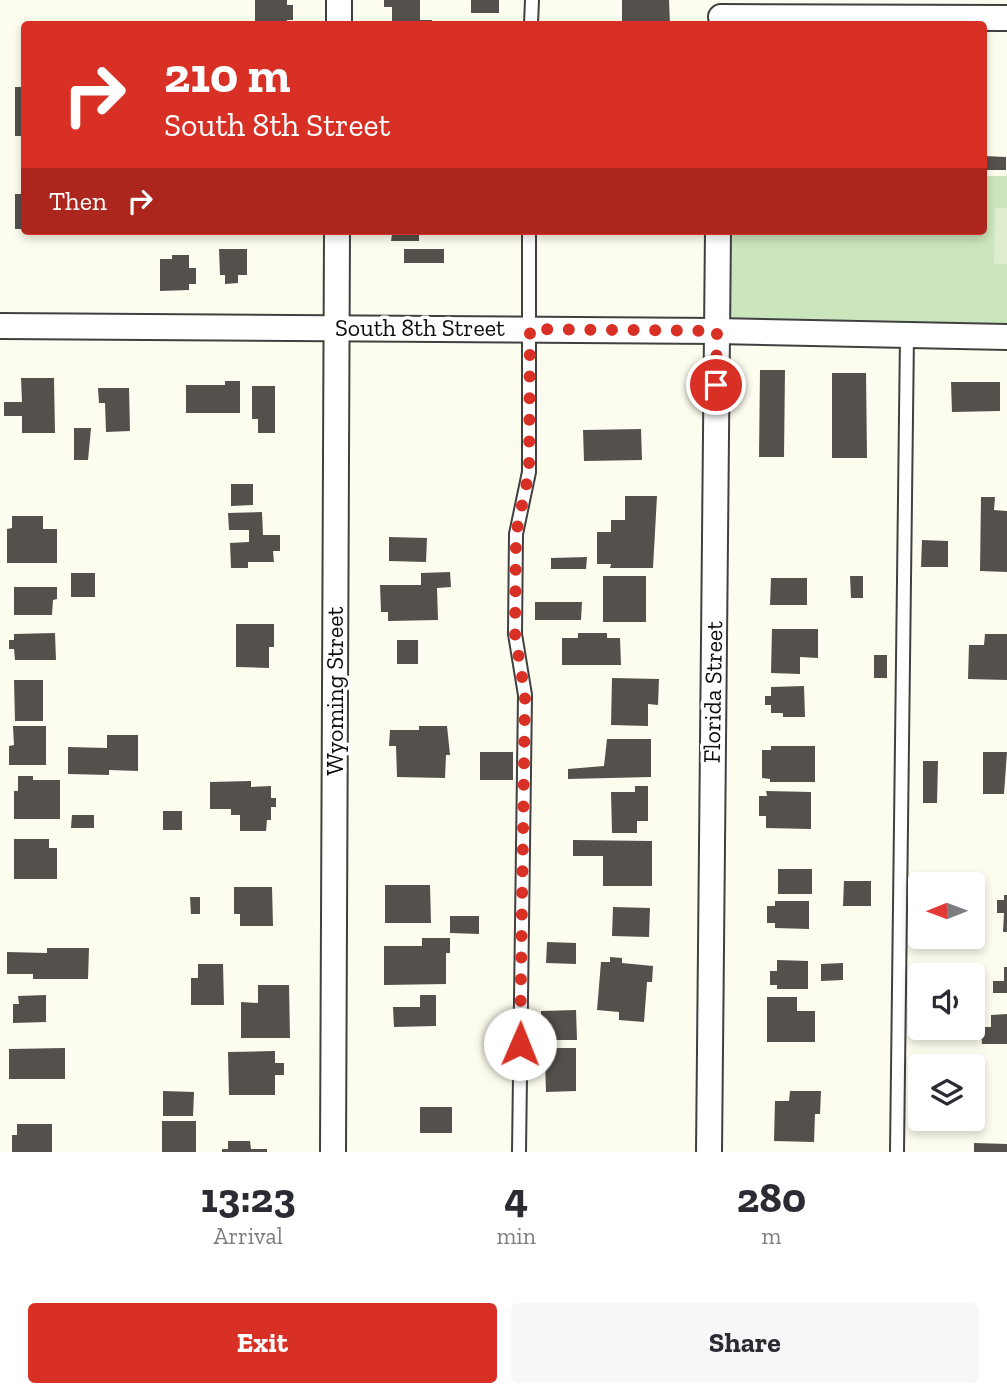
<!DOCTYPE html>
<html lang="en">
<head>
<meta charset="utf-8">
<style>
  :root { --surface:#fff; --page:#f7f7f7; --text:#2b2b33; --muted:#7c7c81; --accent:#d93025 }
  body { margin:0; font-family:"Zilla Slab",serif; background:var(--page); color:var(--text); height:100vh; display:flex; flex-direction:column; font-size:26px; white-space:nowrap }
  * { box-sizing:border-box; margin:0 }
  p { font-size:23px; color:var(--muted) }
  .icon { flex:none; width:38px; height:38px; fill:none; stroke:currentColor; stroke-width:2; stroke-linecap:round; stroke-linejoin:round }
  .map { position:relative; height:1152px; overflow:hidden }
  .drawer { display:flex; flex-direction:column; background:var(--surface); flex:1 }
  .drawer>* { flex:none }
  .banner { position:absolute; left:21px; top:21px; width:966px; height:214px; border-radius:7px; box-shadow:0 4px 10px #0003; background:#d93025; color:#fff; overflow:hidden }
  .needle { width:46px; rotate:269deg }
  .buttons { position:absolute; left:908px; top:872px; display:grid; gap:14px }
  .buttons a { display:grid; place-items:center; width:77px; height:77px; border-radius:7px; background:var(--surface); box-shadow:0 4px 10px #0003; font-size:35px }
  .pin { position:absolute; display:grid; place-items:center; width:60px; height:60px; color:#fff; margin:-30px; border:4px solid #fff; border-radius:50%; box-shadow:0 2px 7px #0007 }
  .me { position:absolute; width:77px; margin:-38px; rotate:1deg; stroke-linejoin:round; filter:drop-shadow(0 0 5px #0008) }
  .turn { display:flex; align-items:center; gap:24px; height:147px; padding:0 28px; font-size:32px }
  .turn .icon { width:91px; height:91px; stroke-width:2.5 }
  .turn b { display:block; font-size:49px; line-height:60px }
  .then { display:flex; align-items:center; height:66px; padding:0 28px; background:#0003; gap:14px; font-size:26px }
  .eta { display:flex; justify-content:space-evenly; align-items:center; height:119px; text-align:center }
  .eta b { font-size:42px; font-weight:700; line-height:49px }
  .action { display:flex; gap:14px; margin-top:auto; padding:14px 28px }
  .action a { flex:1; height:80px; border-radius:7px; background:var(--accent); color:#fff; font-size:28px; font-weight:700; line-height:80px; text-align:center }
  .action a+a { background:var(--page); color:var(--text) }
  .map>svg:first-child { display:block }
  .green { fill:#cbe5bc }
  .pitch { fill:#ddedcd }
  .building { fill:#55504b }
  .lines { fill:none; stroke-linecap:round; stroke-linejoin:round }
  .service-casing { stroke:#404040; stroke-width:16 }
  .minor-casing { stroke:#404040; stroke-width:28 }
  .service { stroke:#fff; stroke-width:12 }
  .minor { stroke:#fff; stroke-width:24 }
  .route { stroke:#d93025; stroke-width:12; stroke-dasharray:0 21.6 }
  .labels { text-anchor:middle; stroke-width:7; stroke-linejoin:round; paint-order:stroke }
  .street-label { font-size:24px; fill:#0d0d0d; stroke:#fff }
</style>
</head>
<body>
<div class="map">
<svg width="1007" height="1152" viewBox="0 0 1007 1152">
  <rect width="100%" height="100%" fill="#fdfdef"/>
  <!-- green -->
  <path class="green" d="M984,176H1007V337L717,331L718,231H984Z"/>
  <!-- pitch -->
  <path class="pitch" d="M995,208H1007V264H994Z"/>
  <!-- building -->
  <g class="building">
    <path d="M255,0H287V5H293V20H287V24H255Z"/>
    <path d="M384,0H420V20H432V24H392V7H384Z"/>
    <rect x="471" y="0" width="28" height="13"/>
    <path d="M622,0H669L670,24H622Z"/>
    <rect x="15" y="87" width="9" height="49"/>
    <path d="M984,156L1006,157V170H984Z"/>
    <rect x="15" y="194" width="9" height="35"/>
    <path d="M385,231H419V241H391L392,234Z"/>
    <path d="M219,249H247V275H238V283L225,284V275H220Z"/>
    <rect x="404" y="249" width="40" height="14"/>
    <path d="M172,255H189V268H196V284H189V290L160,291V259H172Z"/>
    <path d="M760,370H785L784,457H759Z"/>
    <path d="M832,373H866L867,458H832Z"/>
    <path d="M21,378H54L55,433H22V416H4V402H22Z"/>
    <path d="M225,381H240V413H186V385H225Z"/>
    <path d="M951,382H1000V411L952,412Z"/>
    <path d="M252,386H275V433H258V419H252Z"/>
    <path d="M98,388H129L130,431L106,432L105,403H99Z"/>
    <path d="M74,428H91L88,460H74Z"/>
    <path d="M641,429L642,460L584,461L583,430Z"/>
    <path d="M231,484H253V505L231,506Z"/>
    <path d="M625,496H657L653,568H610L611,564H597V532H611V520H625Z"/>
    <path d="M981,497H995L994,510L1007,511V572L980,571Z"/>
    <path d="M262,512L263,535H280V551H273L274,562H248V568H231L230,543L249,542V530H229L228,513Z"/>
    <path d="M12,516H43V529H57V563H7V529L12,528Z"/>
    <path d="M389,537L427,538L426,562L389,561Z"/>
    <path d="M922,540L948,541V567H921Z"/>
    <path d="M587,557L586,569H551V558Z"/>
    <path d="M450,572L451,587L437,588L438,620L388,621V612H381L380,585H421V573Z"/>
    <rect x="71" y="573" width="24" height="24"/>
    <rect x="603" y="576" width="43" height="46"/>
    <path d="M850,576H863V598H851Z"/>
    <path d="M771,578H807V605H770Z"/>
    <path d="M14,587H57V599L53,600L52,615H14Z"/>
    <path d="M535,602H582L581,620H535Z"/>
    <path d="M236,624H274V647H269V668L236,667Z"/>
    <path d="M772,629H818V658L800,657V674L771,673Z"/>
    <path d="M55,633L56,660H15L14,649H9V640H14V634Z"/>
    <path d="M578,633H607V638H620L621,665H562V638H578Z"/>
    <path d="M985,634H1007V680L968,679L969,645H984Z"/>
    <rect x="397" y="640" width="21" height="24"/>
    <rect x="874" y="655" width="13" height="23"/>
    <path d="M612,678L659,679L658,705L648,704V726L611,725Z"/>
    <path d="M14,680H43V721H15Z"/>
    <path d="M804,686L805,717H783V713H771V705H765V696H771V687Z"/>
    <path d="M13,726H46V765H9V746L14,745Z"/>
    <path d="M419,726H447L450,755H446L445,778L397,777L396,746H389L390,730H419Z"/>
    <path d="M107,735H138V771L109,770V775L68,774V747L107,748Z"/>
    <path d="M607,739H651V777L568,779V769L604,766Z"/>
    <path d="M771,746H815V782H770V779L762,778V750H771Z"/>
    <rect x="480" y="752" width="33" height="28"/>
    <path d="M983,752H1007L1004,794H983Z"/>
    <path d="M923,761H938L937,803H923Z"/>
    <path d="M18,776H33V780H60V819H14V791H18Z"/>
    <path d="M251,781V787L271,786V798H276V807H271V820H267L266,831H240V815H231V809H210V782Z"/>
    <path d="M635,786H648V821H637V833H612L611,792H635Z"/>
    <path d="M766,791L811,792V829L766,828V816H759V796H767Z"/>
    <rect x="163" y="811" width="19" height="19"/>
    <path d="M72,815H94V828H71Z"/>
    <path d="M14,839H49V848H57V879H14Z"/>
    <path d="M573,840L652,841V886H603V856H573Z"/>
    <rect x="778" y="869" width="34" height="25"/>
    <path d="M844,881H871V906H843Z"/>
    <path d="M385,885H430L431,923H385Z"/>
    <path d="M234,887H272L273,926H240V914H234Z"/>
    <path d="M1004,895H1007V932H1003L1004,913H997V900H1004Z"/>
    <path d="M190,897H200V914H191Z"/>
    <path d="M775,901H809V929L775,928V923H767V906H775Z"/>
    <path d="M613,907L650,908L649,937L612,936Z"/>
    <path d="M450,916H479V934L450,933Z"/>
    <path d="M422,938H450V953H446V984L384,985V946H422Z"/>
    <path d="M547,942L576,943V964L546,963Z"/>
    <path d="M47,948H89L88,979H33V974H7V952L47,953Z"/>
    <path d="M610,957L622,958V963L653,966L652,982H647L644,1022L619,1020V1012L597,1010L601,962H610Z"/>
    <path d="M777,960L808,961V989H777V985H770V971H777Z"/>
    <path d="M843,963V980L821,981V964Z"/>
    <path d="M198,964H223L224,1005H191V978H198Z"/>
    <path d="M1004,967H1007V993H993V981H1004Z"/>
    <path d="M916,971H932V975H920V991H915Z"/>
    <path d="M258,985H289L290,1038H241V1002L258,1003Z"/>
    <path d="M46,995V1022L13,1023V1004H19L18,996Z"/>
    <path d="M420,995H436V1026L394,1027L393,1007H420Z"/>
    <path d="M767,997H797V1011H815V1042H767Z"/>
    <path d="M576,1010L577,1040H541V1011Z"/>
    <path d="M1007,1014V1044H982L981,1027H991V1015Z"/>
    <path d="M65,1048V1079H9V1049Z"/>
    <path d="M539,1048H576V1091L546,1092L545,1062H539Z"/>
    <path d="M275,1051V1063H284V1075H275V1095H229L228,1052Z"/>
    <path d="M163,1091L194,1092L193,1116H163Z"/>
    <path d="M790,1091H821L820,1114H815L814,1142L774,1141L775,1101H789Z"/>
    <rect x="420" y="1107" width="32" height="26"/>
    <rect x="162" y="1121" width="34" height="31"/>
    <path d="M17,1124H52V1152H12V1135H17Z"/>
    <path d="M228,1141H250L251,1149H267V1152H222V1149H228Z"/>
    <path d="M974,1143L1007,1144V1152H974Z"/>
  </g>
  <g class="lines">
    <!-- service casing -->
    <g class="service-casing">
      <g id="service">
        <path d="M531,24L532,0"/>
        <path d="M519,1152L525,695L515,634L516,534L529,472V231"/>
        <path d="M897,1152L907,335"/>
      </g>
    </g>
    <!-- minor casing -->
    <g class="minor-casing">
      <g id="minor">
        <path d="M721,17L1007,18"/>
        <path d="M339,24V0"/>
        <path d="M0,326L717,331L1007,337"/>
        <path d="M333,1152L337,231"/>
        <path d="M709,1152L718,231"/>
      </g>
    </g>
    <!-- service -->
    <use href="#service" class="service"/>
    <!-- minor -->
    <use href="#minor" class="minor"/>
  </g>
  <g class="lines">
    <!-- route -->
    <path class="route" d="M520,1044L525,695L515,634L516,534L529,472L530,329L717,331L716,385"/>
  </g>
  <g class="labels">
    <!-- street labels -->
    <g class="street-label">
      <text x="420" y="336">South 8th Street</text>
      <text transform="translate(335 691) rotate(-90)" y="8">Wyoming Street</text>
      <text transform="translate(713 692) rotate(-89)" y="8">Florida Street</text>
    </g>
  </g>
</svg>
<div class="buttons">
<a><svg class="needle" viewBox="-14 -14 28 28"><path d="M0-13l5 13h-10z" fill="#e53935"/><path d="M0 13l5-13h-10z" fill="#7c7c81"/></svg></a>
<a><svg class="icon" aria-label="sound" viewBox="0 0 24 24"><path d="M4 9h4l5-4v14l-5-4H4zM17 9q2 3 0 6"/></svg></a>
<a><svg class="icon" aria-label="layers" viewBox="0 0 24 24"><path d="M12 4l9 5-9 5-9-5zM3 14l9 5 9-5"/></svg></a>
</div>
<div class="pin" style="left:716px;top:385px;background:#d93025"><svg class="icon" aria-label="arrive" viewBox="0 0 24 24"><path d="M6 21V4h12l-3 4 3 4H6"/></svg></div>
<svg class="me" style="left:520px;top:1044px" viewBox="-20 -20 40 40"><circle r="19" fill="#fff"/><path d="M0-13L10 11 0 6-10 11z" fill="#d93025"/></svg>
<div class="banner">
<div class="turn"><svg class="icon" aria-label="right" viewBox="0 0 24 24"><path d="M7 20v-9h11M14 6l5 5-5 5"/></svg><div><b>210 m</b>South 8th Street</div></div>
<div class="then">Then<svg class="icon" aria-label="right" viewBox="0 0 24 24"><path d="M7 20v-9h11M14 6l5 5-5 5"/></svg></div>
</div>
</div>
<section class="drawer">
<div class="eta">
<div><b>13:23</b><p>Arrival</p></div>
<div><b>4</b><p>min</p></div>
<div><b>280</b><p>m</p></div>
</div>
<div class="action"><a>Exit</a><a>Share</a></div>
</section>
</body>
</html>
